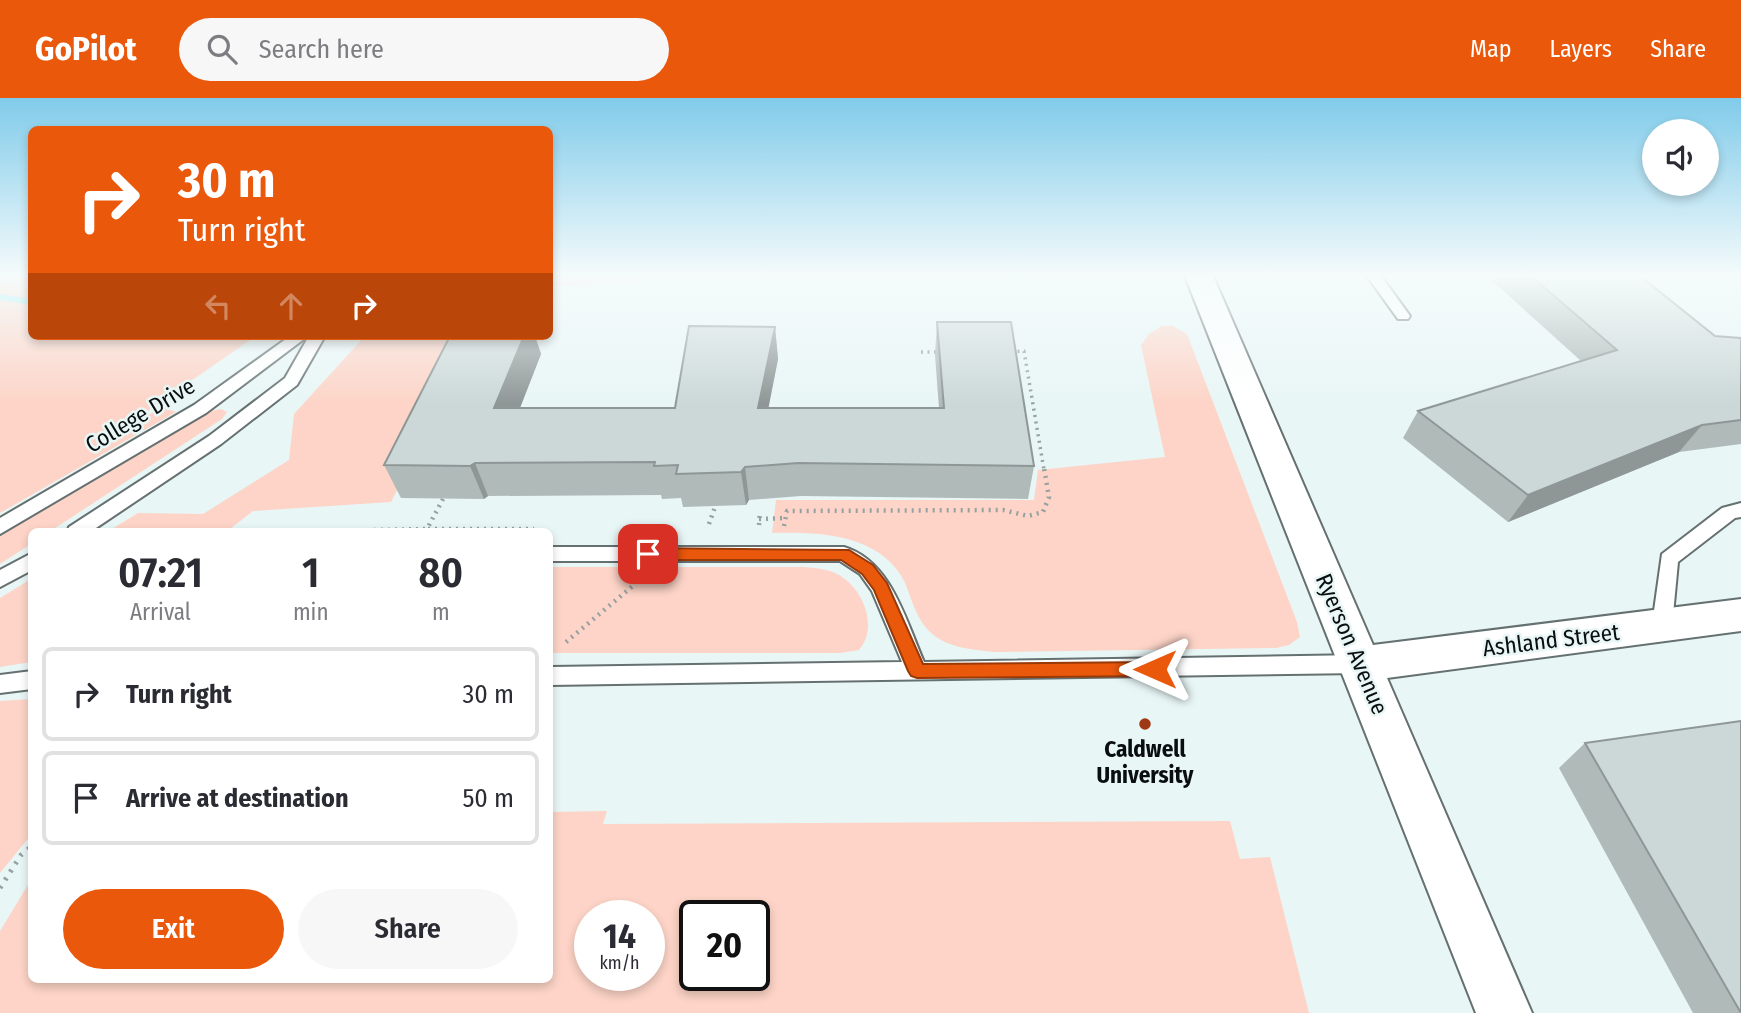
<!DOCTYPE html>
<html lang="en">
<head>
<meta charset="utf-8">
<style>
  :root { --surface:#fff; --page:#f7f7f7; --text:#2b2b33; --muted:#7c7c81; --line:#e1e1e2; --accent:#ea580c }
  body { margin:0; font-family:"Fira Sans Condensed",sans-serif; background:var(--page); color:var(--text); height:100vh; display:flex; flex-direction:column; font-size:26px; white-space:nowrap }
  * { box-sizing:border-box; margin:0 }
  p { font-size:23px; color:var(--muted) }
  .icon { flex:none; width:38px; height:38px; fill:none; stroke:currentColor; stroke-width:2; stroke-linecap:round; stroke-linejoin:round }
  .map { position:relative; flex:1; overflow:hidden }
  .side { position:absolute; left:28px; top:430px; width:525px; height:455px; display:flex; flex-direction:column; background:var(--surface); border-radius:10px; box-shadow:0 4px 10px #0003 }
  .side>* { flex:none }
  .top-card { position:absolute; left:28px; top:28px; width:525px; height:214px; border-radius:10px; box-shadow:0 4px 10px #0003; background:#ea580c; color:#fff; overflow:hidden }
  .buttons { position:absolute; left:1642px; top:21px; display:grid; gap:14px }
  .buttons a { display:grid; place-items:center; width:77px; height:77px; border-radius:50%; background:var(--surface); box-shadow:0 4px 10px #0003; font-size:35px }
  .speed { position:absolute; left:574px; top:802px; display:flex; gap:14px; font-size:35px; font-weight:700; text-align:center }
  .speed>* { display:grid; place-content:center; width:91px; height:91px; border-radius:50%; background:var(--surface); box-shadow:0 4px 10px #0003; line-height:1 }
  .speed small { font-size:18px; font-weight:400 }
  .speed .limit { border:4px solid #111; border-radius:10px; background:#fff; color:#111 }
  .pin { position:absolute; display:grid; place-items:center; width:60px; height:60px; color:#fff; margin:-30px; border-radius:14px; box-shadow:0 4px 10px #0006 }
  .me { position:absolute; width:77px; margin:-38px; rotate:270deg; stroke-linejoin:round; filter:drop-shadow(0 0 5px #0008) }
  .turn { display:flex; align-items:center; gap:24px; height:147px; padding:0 35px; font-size:32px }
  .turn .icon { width:91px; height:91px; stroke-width:2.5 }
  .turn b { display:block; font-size:49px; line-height:60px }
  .lanes { display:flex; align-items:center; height:66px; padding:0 35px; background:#0003; justify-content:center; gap:35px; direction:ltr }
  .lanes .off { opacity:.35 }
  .eta { display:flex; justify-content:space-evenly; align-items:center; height:119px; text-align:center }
  .eta b { font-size:42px; font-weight:600; line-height:49px }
  .button { display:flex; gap:14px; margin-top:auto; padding:14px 35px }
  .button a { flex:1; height:80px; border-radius:42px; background:var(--accent); color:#fff; font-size:28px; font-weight:600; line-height:80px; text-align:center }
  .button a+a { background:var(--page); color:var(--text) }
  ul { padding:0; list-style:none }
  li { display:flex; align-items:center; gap:21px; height:94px; margin:0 14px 10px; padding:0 21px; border:4px solid var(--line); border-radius:10px }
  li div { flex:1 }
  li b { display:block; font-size:26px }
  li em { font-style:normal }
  header { display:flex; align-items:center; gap:42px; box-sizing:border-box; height:98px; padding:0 35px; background:var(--accent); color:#fff }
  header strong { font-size:33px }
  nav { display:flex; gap:38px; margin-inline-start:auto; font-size:24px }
  .search { width:490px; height:63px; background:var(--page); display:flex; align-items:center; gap:18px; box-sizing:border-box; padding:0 24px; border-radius:38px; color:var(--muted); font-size:26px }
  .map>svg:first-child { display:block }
  .green { fill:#fdd4c7; fill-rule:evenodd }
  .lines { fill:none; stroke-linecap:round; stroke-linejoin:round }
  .stream { fill:#85eded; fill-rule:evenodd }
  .service-casing { stroke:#657070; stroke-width:4 }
  .minor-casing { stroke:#657070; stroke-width:4 }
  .path-far2 { stroke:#97a1a1; stroke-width:3.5; stroke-dasharray:2 4.5; stroke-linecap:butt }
  .path-far1 { stroke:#97a1a1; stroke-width:4.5; stroke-dasharray:2 5; stroke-linecap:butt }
  .path { stroke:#97a1a1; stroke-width:5; stroke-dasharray:2.5 7; stroke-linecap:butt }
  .service { fill:#fff; fill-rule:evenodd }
  .minor { fill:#fff; fill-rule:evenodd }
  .wall { fill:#afbab9 }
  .shaded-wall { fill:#8e9796 }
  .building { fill:#cbd8d7; stroke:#8e9796; stroke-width:2 }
  .route { fill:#ea580c; stroke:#983908; stroke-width:2 }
  .poi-dot { fill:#9f3814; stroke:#e9f6f6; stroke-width:2.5 }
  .labels { text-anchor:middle; stroke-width:5; stroke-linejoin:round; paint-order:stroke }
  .street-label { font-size:23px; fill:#0a0e0e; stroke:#e9f6f6 }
  .poi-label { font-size:23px; font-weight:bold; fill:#0a0e0e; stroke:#e9f6f6 }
</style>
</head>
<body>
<header>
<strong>GoPilot</strong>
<div class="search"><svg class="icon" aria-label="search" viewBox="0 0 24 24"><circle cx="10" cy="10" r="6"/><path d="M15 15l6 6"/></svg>Search here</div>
<nav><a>Map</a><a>Layers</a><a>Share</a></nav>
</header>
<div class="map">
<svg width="1741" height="915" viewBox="0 0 1741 915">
  <rect width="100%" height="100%" fill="#e9f6f6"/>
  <!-- green -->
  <g class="green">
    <path d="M0,178H31L32,238H256L101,345L162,309L176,314L0,415Z"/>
    <path d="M550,178H659L648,182L550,189Z"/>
    <path d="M1162,228H1173L1187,236L1297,524L1300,539L1289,547L1276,550L994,554C959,550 930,548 915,511C910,500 907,486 900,476C873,435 815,434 772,435L776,402H1034L1038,372L1165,359L1141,247L1149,236Z"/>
    <path d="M365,238H472V243L391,404L253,413L226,434H107L138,415L203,416L289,362L294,316Z"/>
    <path d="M221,311L227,314L222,321L49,434H32L31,446L0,466V436L211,313Z"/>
    <path d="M550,469H804C815,470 828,471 837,476C863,489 879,529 859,552L840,555H550Z"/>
    <path d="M31,481V564L0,569V500Z"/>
    <path d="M31,601V737L0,775V603Z"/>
    <path d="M607,713L603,726L1230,723L1240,761L1270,759L1309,915H0V833L31,782L32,882H550V714ZM590,817H649V877H590ZM695,817H754V877H695Z"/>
  </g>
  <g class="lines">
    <!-- stream -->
    <path class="stream" d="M0,196L32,201V207L0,202Z"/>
    <!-- service casing -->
    <g class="service-casing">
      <g id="service">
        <path d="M1367,178H1381L1410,218L1408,221H1398Z"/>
        <path d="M290,238H308L206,315L0,436V420L194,307Z"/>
        <path d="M309,238H325L297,287L221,346L90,434H67L69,429L209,338L285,280Z"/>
        <path d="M1741,405V419L1735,420L1678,464L1672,527L1669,533L1662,535L1655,533L1652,527L1662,456L1722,410Z"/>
        <path d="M550,449H844C891,463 906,523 924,564L1361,557L1369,560L1372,566L1369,572L1361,575L550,587V569L902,564L872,493L860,476L840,463H550Z"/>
        <path d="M32,455V472L0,489V472Z"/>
        <path d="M32,573V591L0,595V577Z"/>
      </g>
    </g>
    <!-- minor casing -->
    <g class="minor-casing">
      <path id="minor" d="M1185,178H1213L1373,547L1741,501V533L1387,580L1532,915H1476Z"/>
    </g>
    <!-- path-far2 -->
    <g class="path-far2">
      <path d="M921,254H940"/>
      <path d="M1011,254L1024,253L1044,372"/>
    </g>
    <!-- path-far1 -->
    <g class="path-far1">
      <path d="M443,401L427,431H534"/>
      <path d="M759,421L785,420"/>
      <path d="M709,426L715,409"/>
      <path d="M759,427L760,414"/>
      <path d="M784,428L787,413L1003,412L1028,418L1043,414L1049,399L1044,370"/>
      <path d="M374,432L427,431"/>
      <path d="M566,544L634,487"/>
    </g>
    <!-- path -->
    <path class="path" d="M0,790L21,757L32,748"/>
    <!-- service -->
    <use href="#service" class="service"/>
    <!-- minor -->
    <use href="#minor" class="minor"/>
  </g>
  <!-- wall -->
  <g class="wall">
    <path d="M1487,178H1640L1715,238L1741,240V346L1679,354L1508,424L1403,340L1418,313L1581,263Z"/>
    <path d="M937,224L1034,368L1028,401L801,398L749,402L746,407L683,409L681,400L662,401L661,397L488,398L484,401L401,400L384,367L450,238H535L541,256L520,310H675L775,229L778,261L768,310H939L935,257Z"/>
    <path d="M1585,645L1741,915H1693L1559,670Z"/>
  </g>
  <!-- shaded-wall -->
  <g class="shaded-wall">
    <path d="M775,229L778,261L762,343L758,310Z"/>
    <path d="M524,238H535L541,256L507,343L494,310Z"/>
    <path d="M1702,327L1679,354L1508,424L1528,397Z"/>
    <path d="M475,365L488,398L484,401L470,368Z"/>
    <path d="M745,369L749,402L746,407L741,374Z"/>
  </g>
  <!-- building -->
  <g class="building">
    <path d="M1531,178H1640L1715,238L1741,240V322L1702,327L1528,397L1418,313L1617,252Z"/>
    <path d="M937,224H1011L1034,368L798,365L745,369L741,374L676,376L678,367L654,368L655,364L475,365L470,368L384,367L450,238H524L494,310H675L689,228L775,229L758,310H944Z"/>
    <path d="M1741,623V915L1585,645Z"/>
  </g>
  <!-- sky -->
  <linearGradient id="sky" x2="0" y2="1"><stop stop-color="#80cbea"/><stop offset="0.58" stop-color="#f5fbfb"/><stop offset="1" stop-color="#f5fbfb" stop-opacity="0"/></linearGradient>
  <rect width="1741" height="306" fill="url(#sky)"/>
  <!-- route -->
  <path class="route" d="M648,450L849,452L873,467L887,485L923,566L1155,564L1161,566L1164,571L1161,576L1155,578L917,580L911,578L908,573L874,492L862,476L841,462H648L640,456Z"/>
  <!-- markers -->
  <circle class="poi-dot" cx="1145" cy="626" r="7"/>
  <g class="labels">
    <!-- street labels -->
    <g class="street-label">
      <text transform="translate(140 317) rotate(-31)" y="8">College Drive</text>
      <text transform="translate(1551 542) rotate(-7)" y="8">Ashland Street</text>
      <text transform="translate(1352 546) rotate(67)" y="8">Ryerson Avenue</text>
    </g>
    <!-- poi labels -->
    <g class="poi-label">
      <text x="1145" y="659">Caldwell<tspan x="1145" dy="26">University</tspan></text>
    </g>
  </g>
</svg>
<div class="buttons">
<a><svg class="icon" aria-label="sound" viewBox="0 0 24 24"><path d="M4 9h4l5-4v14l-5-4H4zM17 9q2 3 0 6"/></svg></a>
</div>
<div class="speed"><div>14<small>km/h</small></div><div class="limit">20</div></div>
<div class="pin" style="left:648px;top:456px;background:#d93025"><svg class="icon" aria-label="arrive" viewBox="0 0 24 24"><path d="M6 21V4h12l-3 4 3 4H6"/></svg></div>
<svg class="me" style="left:1155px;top:571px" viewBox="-20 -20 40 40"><path d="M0-17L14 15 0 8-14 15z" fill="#ea580c" stroke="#fff" stroke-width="4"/></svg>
<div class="top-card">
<div class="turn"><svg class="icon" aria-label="right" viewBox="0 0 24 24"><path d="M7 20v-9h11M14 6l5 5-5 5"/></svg><div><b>30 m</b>Turn right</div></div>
<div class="lanes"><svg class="icon off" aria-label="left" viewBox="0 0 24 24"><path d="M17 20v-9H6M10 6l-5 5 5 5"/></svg><svg class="icon off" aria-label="ahead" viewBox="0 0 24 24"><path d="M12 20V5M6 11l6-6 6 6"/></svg><svg class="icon" aria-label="right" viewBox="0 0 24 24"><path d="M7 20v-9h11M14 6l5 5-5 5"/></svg></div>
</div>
<section class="side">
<div class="eta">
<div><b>07:21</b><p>Arrival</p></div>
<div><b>1</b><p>min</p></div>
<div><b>80</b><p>m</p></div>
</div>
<ul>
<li><svg class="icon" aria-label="right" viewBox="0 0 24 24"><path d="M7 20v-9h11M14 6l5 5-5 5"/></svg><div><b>Turn right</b></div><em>30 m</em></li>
<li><svg class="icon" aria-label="arrive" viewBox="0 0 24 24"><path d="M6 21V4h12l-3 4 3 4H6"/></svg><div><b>Arrive at destination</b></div><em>50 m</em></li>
</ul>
<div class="button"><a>Exit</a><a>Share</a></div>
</section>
</div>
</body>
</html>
